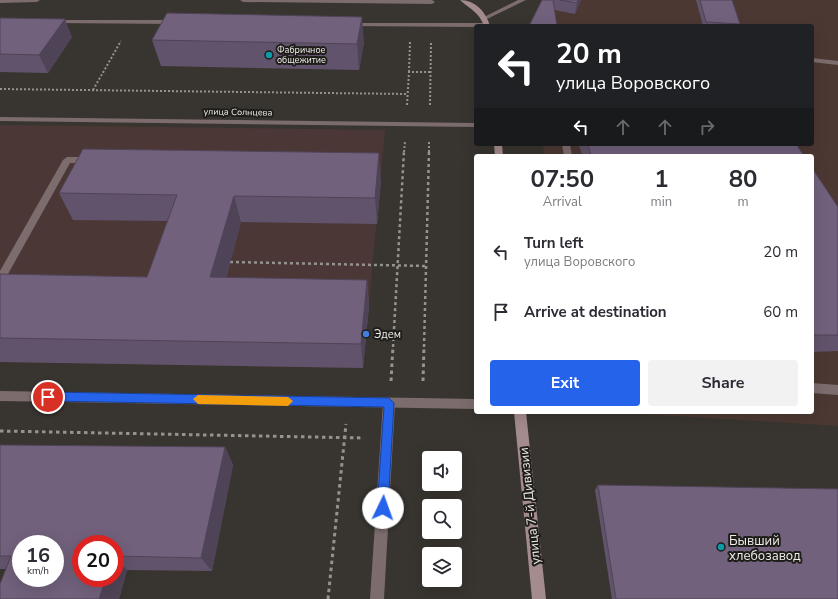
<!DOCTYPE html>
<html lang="en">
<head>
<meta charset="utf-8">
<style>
  :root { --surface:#fff; --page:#f2f2f3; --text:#2b2b33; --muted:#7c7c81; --accent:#2563eb }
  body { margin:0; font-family:"Nunito Sans",sans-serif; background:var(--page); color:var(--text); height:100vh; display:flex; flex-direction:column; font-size:15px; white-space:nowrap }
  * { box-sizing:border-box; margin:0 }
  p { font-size:13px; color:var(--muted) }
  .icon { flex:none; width:22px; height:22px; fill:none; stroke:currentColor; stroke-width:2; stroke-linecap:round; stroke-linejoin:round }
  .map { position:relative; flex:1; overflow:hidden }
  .panel { position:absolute; left:474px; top:154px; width:340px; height:260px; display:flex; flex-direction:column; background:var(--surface); border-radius:4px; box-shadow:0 4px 16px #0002 }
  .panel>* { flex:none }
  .banner { position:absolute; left:474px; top:24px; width:340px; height:122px; border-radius:4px; box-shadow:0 4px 16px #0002; background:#202124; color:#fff; overflow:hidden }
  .fabs { position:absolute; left:422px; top:451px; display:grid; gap:8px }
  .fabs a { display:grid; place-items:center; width:40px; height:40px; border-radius:4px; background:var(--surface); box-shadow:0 4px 16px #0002; font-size:20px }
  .speed { position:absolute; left:12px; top:535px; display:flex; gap:8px; font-size:20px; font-weight:700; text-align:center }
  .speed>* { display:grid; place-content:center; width:52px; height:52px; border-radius:50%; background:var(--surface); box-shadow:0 4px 16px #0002; line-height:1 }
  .speed small { font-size:10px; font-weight:400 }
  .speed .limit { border:6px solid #d22; background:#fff; color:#111 }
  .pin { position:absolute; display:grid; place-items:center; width:34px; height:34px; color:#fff; margin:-17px; border:2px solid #fff; border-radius:50%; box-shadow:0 1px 4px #0007 }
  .me { position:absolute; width:44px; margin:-22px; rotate:3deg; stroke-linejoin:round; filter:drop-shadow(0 0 3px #0008) }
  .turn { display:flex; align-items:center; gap:14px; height:84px; padding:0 16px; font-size:18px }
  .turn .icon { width:52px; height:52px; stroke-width:2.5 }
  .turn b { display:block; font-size:28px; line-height:34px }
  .lanes { display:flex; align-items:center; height:38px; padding:0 16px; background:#0003; justify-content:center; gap:20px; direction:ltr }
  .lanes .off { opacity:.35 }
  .eta { display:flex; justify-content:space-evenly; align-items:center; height:68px; text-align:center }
  .eta b { font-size:24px; font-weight:700; line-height:28px }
  .cta { display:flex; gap:8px; margin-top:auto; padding:8px 16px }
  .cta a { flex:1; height:46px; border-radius:4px; background:var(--accent); color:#fff; font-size:16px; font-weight:700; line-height:46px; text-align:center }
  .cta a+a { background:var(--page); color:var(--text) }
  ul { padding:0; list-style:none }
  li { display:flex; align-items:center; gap:12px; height:60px; padding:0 16px }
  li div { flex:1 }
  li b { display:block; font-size:15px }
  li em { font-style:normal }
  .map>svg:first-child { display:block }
  .industrial { fill:#4c3833 }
  .education { fill:#4c3737 }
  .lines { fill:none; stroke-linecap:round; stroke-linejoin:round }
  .path-far2 { stroke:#95938f; stroke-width:2; stroke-dasharray:2 2; stroke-linecap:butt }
  .path-far1 { stroke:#95938f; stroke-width:2.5; stroke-dasharray:3 3; stroke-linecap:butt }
  .path { stroke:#95938f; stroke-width:3; stroke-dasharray:3.5 3.5; stroke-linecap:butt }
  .service { fill:#7d6c6e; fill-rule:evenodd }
  .pedestrian { fill:#7d6c6e; fill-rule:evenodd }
  .minor { fill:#7d6c6e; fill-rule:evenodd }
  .secondary { fill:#a48b8d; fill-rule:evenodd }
  .wall { fill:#61536b; fill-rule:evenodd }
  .shaded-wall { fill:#4f4457 }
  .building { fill:#71617c; stroke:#4f4457; fill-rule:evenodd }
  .route { fill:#2563eb; stroke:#184099 }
  .slow { fill:#f59e0b }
  .culture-dot { fill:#0f9aa8; stroke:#1e1d1a; stroke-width:1.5 }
  .shop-dot { fill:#3f7fe0; stroke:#1e1d1a; stroke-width:1.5 }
  .labels { text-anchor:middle; stroke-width:4; stroke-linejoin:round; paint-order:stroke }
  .far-poi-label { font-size:9px; fill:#f0eeeb; stroke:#1e1d1a; text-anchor:start }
  .far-street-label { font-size:9px; fill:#f0eeeb; stroke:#1e1d1a }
  .poi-label { font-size:11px; fill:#f0eeeb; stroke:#1e1d1a; text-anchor:start }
  .near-street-label { font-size:13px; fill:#f0eeeb; stroke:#1e1d1a }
  .near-poi-label { font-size:13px; fill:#f0eeeb; stroke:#1e1d1a; text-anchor:start }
</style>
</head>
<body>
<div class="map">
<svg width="838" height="599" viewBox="0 0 838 599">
  <rect width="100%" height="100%" fill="#383530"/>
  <!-- industrial -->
  <path class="industrial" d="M546,0H838V426L610,412H812V156H544L543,144H812V26H531Z"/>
  <!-- education -->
  <path class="education" d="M0,125L385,130L363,368L0,362Z"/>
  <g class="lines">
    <!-- path-far2 -->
    <g class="path-far2">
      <path d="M409,72L410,42"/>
      <path d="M0,89L407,94"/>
      <path d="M93,90L121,41"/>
      <path d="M407,105L409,72H430"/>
      <path d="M430,105L431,42"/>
      <path d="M404,152L405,142"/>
      <path d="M429,152V142"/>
    </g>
    <!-- path-far1 -->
    <g class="path-far1">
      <path d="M230,262L426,266"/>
      <path d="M393,347L404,151"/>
      <path d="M424,347L429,151"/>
    </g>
    <!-- path -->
    <g class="path">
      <path d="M391,381L393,346"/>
      <path d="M423,381L424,346"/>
      <path d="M0,431L364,438"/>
      <path d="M328,599L346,424"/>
    </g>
    <!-- service -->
    <g class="service">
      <path d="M51,20H177L180,22L177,24L53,23L50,21Z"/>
      <path d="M347,23H487L490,25L476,27L349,26L347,25Z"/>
      <path d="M812,58L838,61V65L812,62Z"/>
      <path d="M0,117L476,123V127L0,121Z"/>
      <path d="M562,144H570L572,156H564Z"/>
      <path d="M67,157H89L93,160L89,163H70L3,283L0,284V271L63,160Z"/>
      <path d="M812,383L838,385V395L812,393Z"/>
      <path d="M389,398L393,400L395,403L384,599H370L383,403L385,400Z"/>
    </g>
    <!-- pedestrian -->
    <g class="pedestrian">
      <path d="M0,0H40L37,2L0,3Z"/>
      <path d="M240,0H432L435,2L432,4L243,2Z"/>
    </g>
    <!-- minor -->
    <g class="minor">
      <path d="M518,0H526L487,19L482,18Z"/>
      <path d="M0,391L476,399V409L0,401Z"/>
    </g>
    <!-- secondary -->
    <g class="secondary">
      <path d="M460,0C475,0 486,12 490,26H484C479,12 470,9 460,0Z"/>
      <path d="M494,144H502L503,156H495Z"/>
      <path d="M514,412H526L546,599H532Z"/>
    </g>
  </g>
  <!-- wall -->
  <g class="wall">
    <path d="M542,0H581L575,14L555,10Z"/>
    <path d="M696,0H732L740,24L739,26H703Z"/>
    <path d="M0,18L72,37L48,73L0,72Z"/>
    <path d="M152,40L364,42L359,70L161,66Z"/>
    <path d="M579,144H796L804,156H582Z"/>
    <path d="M812,168L838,207V351L812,352Z"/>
    <path d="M381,180L377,224L241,222L226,278L367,280L369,306L363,368L0,362V274L147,277L168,221L73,220L59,193Z"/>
    <path d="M0,445L225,447L233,465L212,571L127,570L119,599H0V584L6,569H0ZM21,544H55V578H21ZM81,544H115V578H81Z"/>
    <path d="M598,485L838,599H612L595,490Z"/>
  </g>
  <!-- shaded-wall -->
  <g class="shaded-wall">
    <path d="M578,0H581L575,14L577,3Z"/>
    <path d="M362,17L364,42L359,70L357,44Z"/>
    <path d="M65,19L72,37L48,73L39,55Z"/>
    <path d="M379,153L381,180L377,224L375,198Z"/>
    <path d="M234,196L241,222L219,303L210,277Z"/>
    <path d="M367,280L369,306L363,368L361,344Z"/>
    <path d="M225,447L233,465L212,571L201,558Z"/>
    <path d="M115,558L127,570L119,599H99L106,578H115Z"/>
  </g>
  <!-- building -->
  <g class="building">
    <path d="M542,0H553L557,26H529Z"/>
    <path d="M560,0H578L577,3Z"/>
    <path d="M700,0H732L740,24L706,22Z"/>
    <path d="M167,13L362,17L357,44L152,40Z"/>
    <path d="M0,18L65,19L39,55L0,54Z"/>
    <path d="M588,144H796L804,156H591Z"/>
    <path d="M83,149L379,153L375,198L234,196L210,277L367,280L361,344L0,338V274L147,277L177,195L59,193Z"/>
    <path d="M812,168L838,207V335H812Z"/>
    <path d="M0,445L225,447L201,558L115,556V544H81V578H106L99,599H0V584L11,556H0ZM21,544H55V578H21Z"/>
    <path d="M598,485L838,489V599H616Z"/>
  </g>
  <!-- route -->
  <path class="route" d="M48,392L389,398L394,403L388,508L387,512L383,513L379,512L377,508L384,407L48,401L42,397Z"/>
  <!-- slow -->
  <path class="slow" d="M198,395L288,397L293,401L288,406L198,404L193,399Z"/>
  <!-- markers -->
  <g class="culture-dot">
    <circle cx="269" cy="55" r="4"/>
    <circle cx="721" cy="547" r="4"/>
  </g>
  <circle class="shop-dot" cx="366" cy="334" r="4"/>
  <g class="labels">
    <!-- far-poi labels -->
    <g class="far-poi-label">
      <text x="277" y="53">Фабричное<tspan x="277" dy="10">общежитие</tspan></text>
    </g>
    <!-- far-street labels -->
    <g class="far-street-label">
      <text transform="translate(238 112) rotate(1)" y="3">улица Солнцева</text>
    </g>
    <!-- poi labels -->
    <g class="poi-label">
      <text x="374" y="338">Эдем</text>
    </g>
    <!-- near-street labels -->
    <g class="near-street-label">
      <text transform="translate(529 506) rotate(-96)" y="5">улица 7-й Дивизии</text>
    </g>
    <!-- near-poi labels -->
    <g class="near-poi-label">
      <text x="729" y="545">Бывший<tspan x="729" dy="15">хлебозавод</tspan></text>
    </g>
  </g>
</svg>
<div class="fabs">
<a><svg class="icon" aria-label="sound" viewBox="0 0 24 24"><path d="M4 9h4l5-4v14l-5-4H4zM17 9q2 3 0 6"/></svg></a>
<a><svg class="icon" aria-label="search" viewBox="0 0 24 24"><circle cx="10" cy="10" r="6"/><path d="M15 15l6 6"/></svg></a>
<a><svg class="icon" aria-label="layers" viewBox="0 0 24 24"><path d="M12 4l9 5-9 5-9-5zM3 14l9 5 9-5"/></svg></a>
</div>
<div class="speed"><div>16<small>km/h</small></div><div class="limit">20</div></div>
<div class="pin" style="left:48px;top:397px;background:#d93025"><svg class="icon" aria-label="arrive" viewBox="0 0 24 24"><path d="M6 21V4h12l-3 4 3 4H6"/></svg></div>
<svg class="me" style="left:383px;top:508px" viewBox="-20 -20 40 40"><circle r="19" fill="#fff"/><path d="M0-13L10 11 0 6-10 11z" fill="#2563eb"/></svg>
<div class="banner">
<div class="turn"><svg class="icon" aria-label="left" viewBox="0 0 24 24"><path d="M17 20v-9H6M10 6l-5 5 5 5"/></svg><div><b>20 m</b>улица Воровского</div></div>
<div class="lanes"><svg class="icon" aria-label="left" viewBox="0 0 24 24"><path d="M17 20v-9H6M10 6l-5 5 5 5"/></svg><svg class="icon off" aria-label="ahead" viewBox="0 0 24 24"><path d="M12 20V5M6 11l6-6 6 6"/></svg><svg class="icon off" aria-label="ahead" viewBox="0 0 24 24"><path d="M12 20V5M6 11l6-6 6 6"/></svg><svg class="icon off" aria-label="right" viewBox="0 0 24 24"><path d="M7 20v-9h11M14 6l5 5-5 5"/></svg></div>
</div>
<section class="panel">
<div class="eta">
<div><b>07:50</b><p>Arrival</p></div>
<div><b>1</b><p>min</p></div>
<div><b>80</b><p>m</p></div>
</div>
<ul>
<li><svg class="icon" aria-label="left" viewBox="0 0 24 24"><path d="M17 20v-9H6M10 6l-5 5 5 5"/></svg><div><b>Turn left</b><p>улица Воровского</p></div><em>20 m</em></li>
<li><svg class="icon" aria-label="arrive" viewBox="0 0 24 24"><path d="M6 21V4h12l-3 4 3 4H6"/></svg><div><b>Arrive at destination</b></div><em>60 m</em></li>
</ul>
<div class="cta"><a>Exit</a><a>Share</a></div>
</section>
</div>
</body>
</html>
